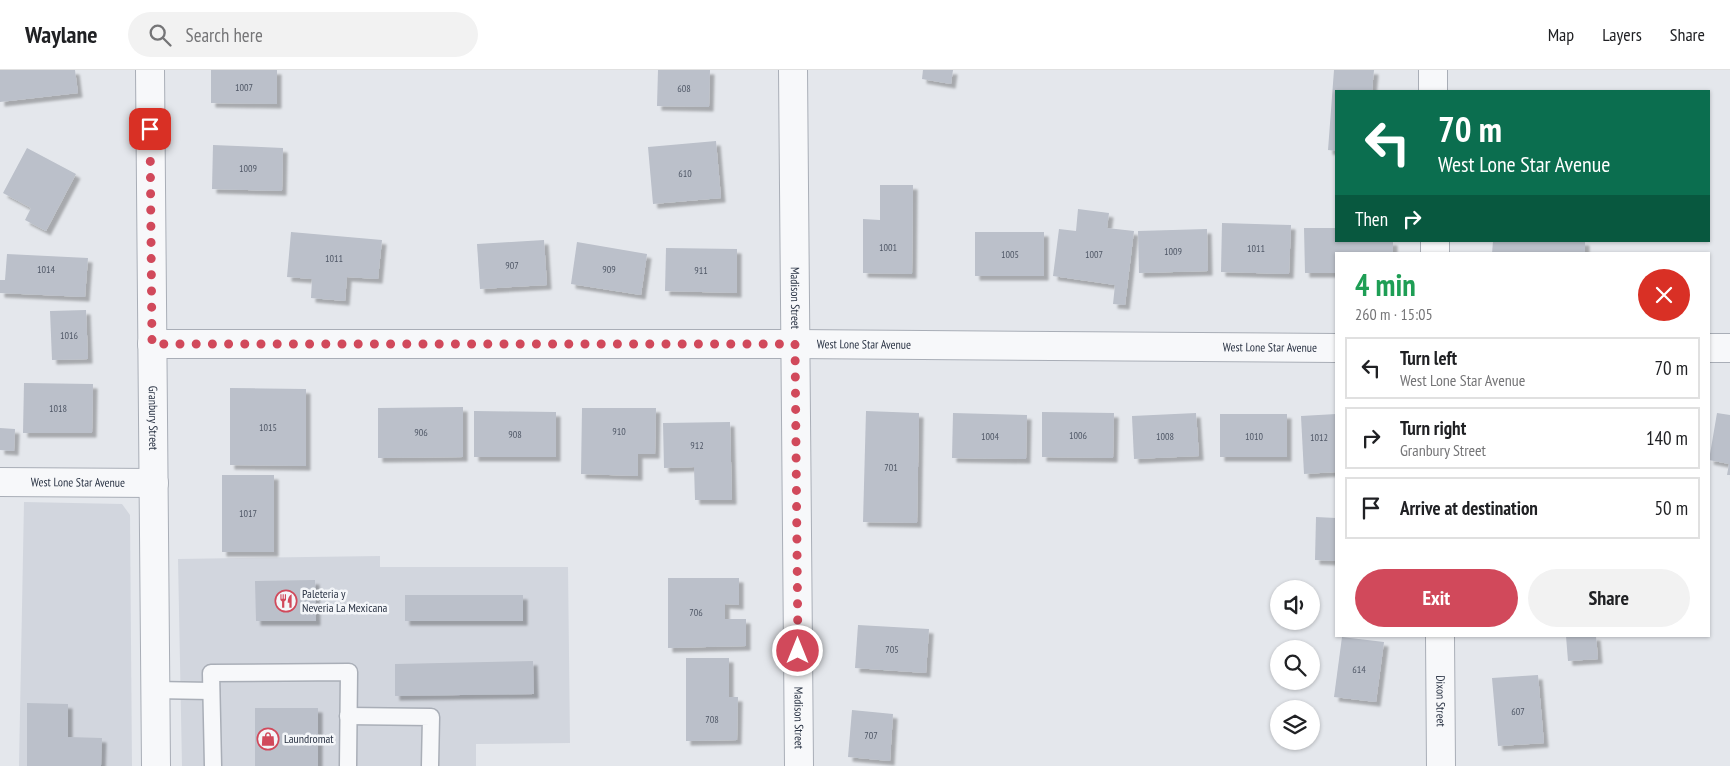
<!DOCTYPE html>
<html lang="en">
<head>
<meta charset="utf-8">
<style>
  :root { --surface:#fff; --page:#f2f2f2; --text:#202124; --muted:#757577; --line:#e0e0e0; --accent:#d1495b }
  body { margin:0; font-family:"PT Sans Narrow",sans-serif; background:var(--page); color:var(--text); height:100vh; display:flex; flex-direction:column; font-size:19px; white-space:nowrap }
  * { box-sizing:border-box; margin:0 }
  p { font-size:16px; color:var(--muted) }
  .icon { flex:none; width:28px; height:28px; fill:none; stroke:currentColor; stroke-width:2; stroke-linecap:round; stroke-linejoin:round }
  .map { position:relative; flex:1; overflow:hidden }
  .drawer { position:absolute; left:1335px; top:182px; width:375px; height:385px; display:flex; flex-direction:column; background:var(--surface); border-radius:0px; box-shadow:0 1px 4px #0004 }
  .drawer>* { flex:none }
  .banner { position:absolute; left:1335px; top:20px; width:375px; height:152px; border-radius:0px; box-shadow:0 1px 4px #0004; background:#0b6e4f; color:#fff; overflow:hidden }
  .tools { position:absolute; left:1270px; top:510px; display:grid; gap:10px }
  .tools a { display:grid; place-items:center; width:50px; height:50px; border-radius:50%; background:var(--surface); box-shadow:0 1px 4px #0004; font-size:25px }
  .pin { position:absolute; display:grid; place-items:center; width:42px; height:42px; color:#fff; margin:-21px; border-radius:10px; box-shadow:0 2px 8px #0006 }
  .me { position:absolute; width:55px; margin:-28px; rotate:0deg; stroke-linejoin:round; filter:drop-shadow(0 0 4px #0008) }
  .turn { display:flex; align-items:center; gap:18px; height:105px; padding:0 20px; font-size:22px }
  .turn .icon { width:65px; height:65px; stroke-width:2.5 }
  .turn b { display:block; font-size:35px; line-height:42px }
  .then { display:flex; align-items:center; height:48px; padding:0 20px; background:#0003; gap:10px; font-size:19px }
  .round { display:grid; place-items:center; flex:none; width:52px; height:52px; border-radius:26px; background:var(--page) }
  .overview { display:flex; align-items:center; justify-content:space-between; height:85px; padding:0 20px }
  h1 { font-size:30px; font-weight:600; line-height:38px; color:#1e9e55 }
  .cta { display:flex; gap:10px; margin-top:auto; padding:10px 20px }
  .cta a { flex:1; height:58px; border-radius:30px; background:var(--accent); color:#fff; font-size:20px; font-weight:600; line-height:58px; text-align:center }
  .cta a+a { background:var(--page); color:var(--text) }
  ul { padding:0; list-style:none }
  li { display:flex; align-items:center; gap:15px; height:62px; margin:0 10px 8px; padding:0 10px; border:2px solid var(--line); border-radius:0px }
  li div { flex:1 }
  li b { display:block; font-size:19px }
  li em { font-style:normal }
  header { display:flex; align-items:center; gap:30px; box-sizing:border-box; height:70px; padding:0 25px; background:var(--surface); border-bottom:1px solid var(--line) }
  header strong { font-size:24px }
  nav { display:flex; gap:28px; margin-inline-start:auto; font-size:18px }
  .search { width:350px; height:45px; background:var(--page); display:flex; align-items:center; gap:12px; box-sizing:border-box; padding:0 18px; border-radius:28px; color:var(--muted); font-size:19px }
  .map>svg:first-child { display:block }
  .built { fill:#d2d6de }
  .building { fill:#bbc0ca; filter:url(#shadow) }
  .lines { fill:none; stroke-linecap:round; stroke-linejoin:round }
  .service-casing { stroke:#a9aeb7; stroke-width:19 }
  .minor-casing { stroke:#a9aeb7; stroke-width:30 }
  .tertiary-casing { stroke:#a9aeb7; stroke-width:30 }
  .service { stroke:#f7f8fa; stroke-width:16 }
  .minor { stroke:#f7f8fa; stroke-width:28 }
  .tertiary { stroke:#f7f8fa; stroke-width:28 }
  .route { stroke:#d1495b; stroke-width:9; stroke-dasharray:0 16.2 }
  .labels { text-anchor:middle; stroke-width:5; stroke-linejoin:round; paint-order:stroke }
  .number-label { font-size:10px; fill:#4f5766 }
  .street-label { font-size:12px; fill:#2b3445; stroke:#f4f6f9 }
  .poi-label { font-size:12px; fill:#2b3445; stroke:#f4f6f9; text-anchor:start }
</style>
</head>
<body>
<header>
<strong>Waylane</strong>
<div class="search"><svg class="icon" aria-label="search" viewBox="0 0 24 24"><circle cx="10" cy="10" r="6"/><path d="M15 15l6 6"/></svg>Search here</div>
<nav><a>Map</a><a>Layers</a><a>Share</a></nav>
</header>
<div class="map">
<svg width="1730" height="696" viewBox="0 0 1730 696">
  <defs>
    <filter id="shadow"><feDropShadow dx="4.5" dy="4.5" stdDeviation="1" flood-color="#0004"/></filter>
  </defs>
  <rect width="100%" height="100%" fill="#e4e7ec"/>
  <!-- built -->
  <g class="built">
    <path d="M24,432L122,434L130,445L132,696H19Z"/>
    <path d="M380,486V497H568L570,673L476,674V696H182L178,489Z"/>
  </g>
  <!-- building -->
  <g class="building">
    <path d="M0,0H75L78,23L0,32Z"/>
    <path d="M211,0H277V34L211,33Z"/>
    <path d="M658,0H710L709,37L657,36Z"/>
    <path d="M923,0H953L951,14L922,9Z"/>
    <path d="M1334,0H1374L1372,21H1336V81L1328,80Z"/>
    <path d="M716,71L721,128L653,134L648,77Z"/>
    <path d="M213,75L283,78L282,121L212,119Z"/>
    <path d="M27,78L76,104L46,161L25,150L31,138L3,123Z"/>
    <path d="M880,115H913L912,204L863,203V149L880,150Z"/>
    <path d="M1078,139L1109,143L1107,158L1134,161L1125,235L1113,234L1115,215L1053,206L1059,159L1076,161Z"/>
    <path d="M1222,153L1291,155L1289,204L1221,202Z"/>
    <path d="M1304,158H1336V171H1393V184H1336V203H1305Z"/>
    <path d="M1207,159L1208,201L1139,203L1138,161Z"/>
    <path d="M291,162L382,170L378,209L347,207L345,231L311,228L312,209L287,207Z"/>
    <rect x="975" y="162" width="69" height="44"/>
    <path d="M544,170L547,215L480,219L477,174Z"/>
    <path d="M1493,171H1585V184H1492Z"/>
    <path d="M577,172L647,184L641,225L571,214Z"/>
    <path d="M666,178L737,179V223L665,221Z"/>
    <path d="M7,184L88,188L85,227L0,223V210H5Z"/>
    <path d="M86,240L88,289L52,290L50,241Z"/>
    <path d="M24,313L93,314L92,363H23Z"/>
    <path d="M230,318L306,319V396L230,395Z"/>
    <path d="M463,337V387L378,388V338Z"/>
    <path d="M582,338H656L655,384H638V406L581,404Z"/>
    <path d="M474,341L556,342V387H474Z"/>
    <path d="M866,341L919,343L917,453L863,452Z"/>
    <path d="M1042,342L1114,343L1113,388L1042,387Z"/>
    <path d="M953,343L1027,345L1026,389L952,388Z"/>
    <path d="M1196,343L1199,386L1134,389L1132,346Z"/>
    <path d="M1717,343L1730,345V405H1727L1729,394L1709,390Z"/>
    <rect x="1220" y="344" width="67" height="43"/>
    <path d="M1336,344V402L1304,404L1301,346Z"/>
    <path d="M730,352L732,430H695L694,397L664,398L663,353Z"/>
    <path d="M0,358L15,359L14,381L0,380Z"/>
    <rect x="222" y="405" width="52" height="77"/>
    <path d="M1316,447L1336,448V491L1315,490Z"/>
    <path d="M668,508H739V535L725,534V549H746V576L668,578Z"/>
    <path d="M315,510L316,551H256L255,511Z"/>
    <rect x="405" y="525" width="118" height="26"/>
    <path d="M858,555L929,559L926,603L855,598Z"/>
    <path d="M1566,566H1596L1598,589L1568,591Z"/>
    <path d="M1342,567L1384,572L1376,632L1334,627Z"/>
    <path d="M686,588H729V627H738L737,670L686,671Z"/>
    <path d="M533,591L534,624L395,626V594Z"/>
    <path d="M1538,605L1544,673L1498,676L1492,608Z"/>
    <path d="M27,633L68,634V667L102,668L101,696H27Z"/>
    <rect x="255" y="638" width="63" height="58"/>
    <path d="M852,640L893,644L890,691L848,687Z"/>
  </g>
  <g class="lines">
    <!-- service casing -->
    <g class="service-casing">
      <g id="service">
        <path d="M155,620L211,621"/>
        <path d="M348,646L431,647L430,696"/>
        <path d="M213,696L211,603L349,602L348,696"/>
      </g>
    </g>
    <!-- minor casing -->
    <g class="minor-casing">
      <g id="minor">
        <path id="s1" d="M793,0L799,696"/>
        <path d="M1433,0V21"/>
        <path d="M1435,171V184"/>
        <path id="s2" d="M152,274H795L1336,278"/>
        <path d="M1709,278H1730"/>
        <path id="s3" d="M0,412L154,413"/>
        <path id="s4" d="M1440,566L1441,696"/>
      </g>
    </g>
    <!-- tertiary casing -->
    <g class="tertiary-casing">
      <g id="tertiary">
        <path id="s5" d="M150,0L156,696"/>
      </g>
    </g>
    <!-- service -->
    <use href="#service" class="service"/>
    <!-- minor -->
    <use href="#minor" class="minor"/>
    <!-- tertiary -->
    <use href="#tertiary" class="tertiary"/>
  </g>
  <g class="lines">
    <!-- route -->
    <path class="route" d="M150,59L152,274H795L798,581"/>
  </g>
  <!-- icons -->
  <defs>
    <g id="restaurant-ring" transform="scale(1.125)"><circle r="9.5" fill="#f4f6f9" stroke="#d1495b" stroke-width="1.5"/><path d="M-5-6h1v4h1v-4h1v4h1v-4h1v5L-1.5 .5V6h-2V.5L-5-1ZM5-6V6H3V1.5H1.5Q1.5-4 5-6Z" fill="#d1495b"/></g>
    <g id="shop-ring" transform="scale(1.125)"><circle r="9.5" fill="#f4f6f9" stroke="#d1495b" stroke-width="1.5"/><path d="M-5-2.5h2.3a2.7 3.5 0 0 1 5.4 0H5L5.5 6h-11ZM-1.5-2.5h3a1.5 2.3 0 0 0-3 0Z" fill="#d1495b"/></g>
  </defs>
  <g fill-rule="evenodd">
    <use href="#restaurant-ring" x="286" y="531"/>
    <use href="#shop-ring" x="268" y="669"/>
  </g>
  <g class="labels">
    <!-- number labels -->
    <g class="number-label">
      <text x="244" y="21">1007</text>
      <text x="684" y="22">608</text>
      <text x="248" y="102">1009</text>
      <text x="685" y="107">610</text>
      <text x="888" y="181">1001</text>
      <text x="1256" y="182">1011</text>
      <text x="1173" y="185">1009</text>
      <text x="1010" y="188">1005</text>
      <text x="1094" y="188">1007</text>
      <text x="334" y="192">1011</text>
      <text x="512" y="199">907</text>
      <text x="46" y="203">1014</text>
      <text x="609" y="203">909</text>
      <text x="701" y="204">911</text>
      <text x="69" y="269">1016</text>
      <text x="58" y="342">1018</text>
      <text x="268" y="361">1015</text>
      <text x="619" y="365">910</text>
      <text x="421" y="366">906</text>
      <text x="515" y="368">908</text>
      <text x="1078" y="369">1006</text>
      <text x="990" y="370">1004</text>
      <text x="1165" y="370">1008</text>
      <text x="1254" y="370">1010</text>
      <text x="1319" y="371">1012</text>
      <text x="697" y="379">912</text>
      <text x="891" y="401">701</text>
      <text x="248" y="447">1017</text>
      <text x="696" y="546">706</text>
      <text x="892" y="583">705</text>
      <text x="1359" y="603">614</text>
      <text x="1518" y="645">607</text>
      <text x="712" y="653">708</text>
      <text x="871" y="669">707</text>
    </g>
    <!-- street labels -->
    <g class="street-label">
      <text dy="4" stroke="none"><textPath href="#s1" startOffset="228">Madison Street</textPath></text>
      <text dy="4" stroke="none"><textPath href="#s2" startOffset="712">West Lone Star Avenue</textPath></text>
      <text dy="4" stroke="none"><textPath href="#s2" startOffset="1118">West Lone Star Avenue</textPath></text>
      <text dy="4" stroke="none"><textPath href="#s5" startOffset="348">Granbury Street</textPath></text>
      <text dy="4" stroke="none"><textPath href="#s3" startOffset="78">West Lone Star Avenue</textPath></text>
      <text dy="4" stroke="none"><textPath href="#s4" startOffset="65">Dixon Street</textPath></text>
      <text dy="4" stroke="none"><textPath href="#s1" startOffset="648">Madison Street</textPath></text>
    </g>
    <!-- poi labels -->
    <g class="poi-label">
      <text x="302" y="528">Paleteria y<tspan x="302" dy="14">Neveria La Mexicana</tspan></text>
      <text x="284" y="673">Laundromat</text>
    </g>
  </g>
</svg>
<div class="tools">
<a><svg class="icon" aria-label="sound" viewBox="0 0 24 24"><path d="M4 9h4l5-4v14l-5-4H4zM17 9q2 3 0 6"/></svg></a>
<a><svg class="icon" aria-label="search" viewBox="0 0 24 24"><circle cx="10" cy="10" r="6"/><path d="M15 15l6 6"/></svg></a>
<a><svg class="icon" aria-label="layers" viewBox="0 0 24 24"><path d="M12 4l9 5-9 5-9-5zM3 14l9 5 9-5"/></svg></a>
</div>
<div class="pin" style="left:150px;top:59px;background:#d93025"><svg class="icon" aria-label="arrive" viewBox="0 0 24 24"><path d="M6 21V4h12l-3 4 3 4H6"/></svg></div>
<svg class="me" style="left:798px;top:581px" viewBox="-20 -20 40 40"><circle r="17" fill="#d1495b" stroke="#fff" stroke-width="3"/><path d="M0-11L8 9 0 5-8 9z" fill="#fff"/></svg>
<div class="banner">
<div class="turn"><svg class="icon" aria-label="left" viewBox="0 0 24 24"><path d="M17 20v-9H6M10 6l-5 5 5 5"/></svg><div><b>70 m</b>West Lone Star Avenue</div></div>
<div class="then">Then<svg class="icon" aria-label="right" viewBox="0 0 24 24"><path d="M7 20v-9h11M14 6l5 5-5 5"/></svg></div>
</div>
<section class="drawer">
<div class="overview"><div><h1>4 min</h1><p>260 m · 15:05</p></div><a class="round" style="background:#d93025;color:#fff"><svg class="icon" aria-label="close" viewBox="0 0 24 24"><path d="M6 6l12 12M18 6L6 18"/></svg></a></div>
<ul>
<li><svg class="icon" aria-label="left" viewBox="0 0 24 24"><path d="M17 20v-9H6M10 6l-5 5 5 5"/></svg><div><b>Turn left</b><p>West Lone Star Avenue</p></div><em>70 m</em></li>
<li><svg class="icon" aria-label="right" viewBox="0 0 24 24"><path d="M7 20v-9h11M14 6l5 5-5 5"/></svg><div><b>Turn right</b><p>Granbury Street</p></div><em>140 m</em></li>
<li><svg class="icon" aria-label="arrive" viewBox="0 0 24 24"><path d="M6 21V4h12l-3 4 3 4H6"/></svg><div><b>Arrive at destination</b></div><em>50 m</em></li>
</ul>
<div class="cta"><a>Exit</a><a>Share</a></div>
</section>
</div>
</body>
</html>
